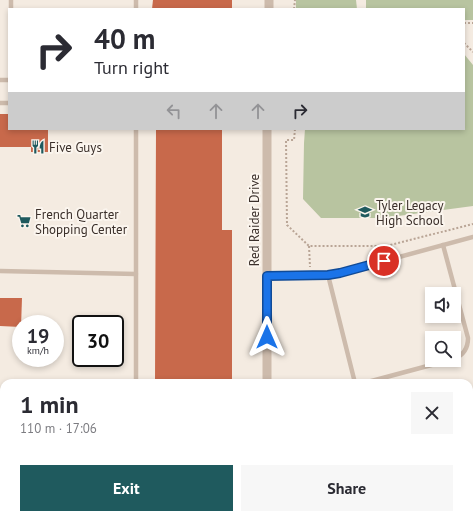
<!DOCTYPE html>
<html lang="en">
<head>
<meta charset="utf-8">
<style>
  :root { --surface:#fff; --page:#f7f7f7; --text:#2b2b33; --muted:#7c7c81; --accent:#1f5a5e }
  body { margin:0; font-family:"PT Sans",sans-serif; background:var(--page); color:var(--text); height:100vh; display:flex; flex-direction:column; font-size:15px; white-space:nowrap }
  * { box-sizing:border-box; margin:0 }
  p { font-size:13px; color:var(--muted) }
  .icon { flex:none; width:22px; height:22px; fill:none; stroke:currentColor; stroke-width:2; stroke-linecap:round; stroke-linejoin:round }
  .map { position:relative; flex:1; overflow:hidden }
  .sheet { position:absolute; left:0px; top:379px; width:473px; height:140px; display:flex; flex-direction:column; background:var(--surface); border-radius:12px 12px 0 0; box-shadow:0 2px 6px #0003 }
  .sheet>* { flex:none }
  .hud { position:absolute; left:8px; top:8px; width:457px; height:122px; border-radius:0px; box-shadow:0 2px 6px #0003; background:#fff; color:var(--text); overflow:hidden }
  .controls { position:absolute; left:425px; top:287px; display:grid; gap:8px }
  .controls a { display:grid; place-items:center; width:36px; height:36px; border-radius:0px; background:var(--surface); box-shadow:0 2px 6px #0003; font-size:20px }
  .speed { position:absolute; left:12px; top:315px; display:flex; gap:8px; font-size:20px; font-weight:700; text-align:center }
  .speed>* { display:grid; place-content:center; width:52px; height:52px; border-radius:50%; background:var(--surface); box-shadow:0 2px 6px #0003; line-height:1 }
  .speed small { font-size:10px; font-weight:400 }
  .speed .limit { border:2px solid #111; border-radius:6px; background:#fff; color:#111 }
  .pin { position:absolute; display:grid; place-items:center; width:34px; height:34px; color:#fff; margin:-17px; border:2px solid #fff; border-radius:50%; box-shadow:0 1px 4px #0007 }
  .me { position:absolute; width:44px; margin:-22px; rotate:0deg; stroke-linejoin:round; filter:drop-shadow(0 0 3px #0008) }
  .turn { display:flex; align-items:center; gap:14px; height:84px; padding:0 20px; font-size:18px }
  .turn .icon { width:52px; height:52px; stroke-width:2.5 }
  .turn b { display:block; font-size:28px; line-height:34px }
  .lanes { display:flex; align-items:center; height:38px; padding:0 20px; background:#0003; justify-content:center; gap:20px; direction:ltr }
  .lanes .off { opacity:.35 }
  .round { display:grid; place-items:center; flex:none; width:42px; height:42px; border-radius:0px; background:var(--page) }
  .summary { display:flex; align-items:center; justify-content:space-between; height:68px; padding:0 20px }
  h1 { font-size:24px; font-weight:600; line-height:30px }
  .button { display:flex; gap:8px; margin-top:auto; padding:8px 20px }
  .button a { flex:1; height:46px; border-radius:0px; background:var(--accent); color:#fff; font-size:16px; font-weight:600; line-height:46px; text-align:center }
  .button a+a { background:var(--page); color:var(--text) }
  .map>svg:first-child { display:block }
  .green { fill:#b8c4a0 }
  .building { fill:#c8694b }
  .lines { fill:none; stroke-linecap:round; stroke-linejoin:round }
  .path { stroke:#b9a596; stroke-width:2; stroke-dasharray:2 2; stroke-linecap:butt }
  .lane { stroke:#cdbbac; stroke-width:4.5 }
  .street { stroke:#cdbbac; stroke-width:9 }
  .route-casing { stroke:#114b97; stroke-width:10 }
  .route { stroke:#1a73e8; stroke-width:7 }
  .labels { text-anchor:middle; stroke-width:4; stroke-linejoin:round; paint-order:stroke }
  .poi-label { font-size:13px; fill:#3b302b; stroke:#fbf5ee; text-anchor:start }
  .street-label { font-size:13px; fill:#3b302b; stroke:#fbf5ee }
</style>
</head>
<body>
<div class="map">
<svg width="473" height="519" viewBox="0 0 473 519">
  <rect width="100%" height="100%" fill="#f4ebe1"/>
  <!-- green -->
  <g class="green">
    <path d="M296,0H356L357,9H296Z"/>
    <path d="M366,0H473V20H464V9H366Z"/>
    <path d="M464,54L473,65V206L383,218H321L303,199L304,143L305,129H464Z"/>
  </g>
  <!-- building -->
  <g class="building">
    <path d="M153,0H232V9H152Z"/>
    <path d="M0,114H9V129H48V152H31V147H0Z"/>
    <path d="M156,129H222V230H232V383H155Z"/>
    <path d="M0,298H22L21,327L0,326Z"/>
  </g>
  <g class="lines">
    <!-- path -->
    <g class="path">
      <path d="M294,9L295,0"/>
      <path d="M464,23H473"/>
      <path d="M464,43L473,52"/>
      <path d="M295,129L294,140H286L287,225L309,246H386L473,224"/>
      <path d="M309,246L310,267"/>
    </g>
    <!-- lane -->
    <g class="lane">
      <path d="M11,0V9"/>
      <path d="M136,0V9"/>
      <path d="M0,80H9"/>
      <path d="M0,103H9"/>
      <path d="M136,129V383"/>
      <path d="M443,245L468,338C468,348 464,355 454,359"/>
      <path d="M0,271L136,274"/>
      <path d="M328,275L355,383"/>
      <path d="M267,276L319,275L340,273L473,237"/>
      <path d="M364,383L450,360"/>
      <path d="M0,424H4"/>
      <path d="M387,519L388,515"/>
    </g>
    <!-- street -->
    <g class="street">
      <path d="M269,9V0"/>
      <path d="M267,383V129"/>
      <path d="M267,515V519"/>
    </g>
  </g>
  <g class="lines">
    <!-- route casing -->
    <g class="route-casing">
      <path id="route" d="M267,337V276L328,275L340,273L384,261"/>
    </g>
    <!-- route -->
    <use href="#route" class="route"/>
  </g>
  <!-- icons -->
  <defs>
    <g id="restaurant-bare" transform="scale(1.08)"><path d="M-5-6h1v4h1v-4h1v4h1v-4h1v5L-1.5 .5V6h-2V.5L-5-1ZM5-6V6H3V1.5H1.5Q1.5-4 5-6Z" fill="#1f5a5e" stroke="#fbf5ee" stroke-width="2.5" paint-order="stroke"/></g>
    <g id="school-bare" transform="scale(1.08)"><path d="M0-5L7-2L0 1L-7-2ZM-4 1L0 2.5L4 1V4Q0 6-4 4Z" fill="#1f5a5e" stroke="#fbf5ee" stroke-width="2.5" paint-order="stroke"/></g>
    <g id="supermarket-bare" transform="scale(1.08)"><path d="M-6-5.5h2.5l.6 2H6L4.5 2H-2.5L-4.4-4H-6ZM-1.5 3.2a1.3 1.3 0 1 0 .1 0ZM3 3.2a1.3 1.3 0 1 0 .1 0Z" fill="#1f5a5e" stroke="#fbf5ee" stroke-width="2.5" paint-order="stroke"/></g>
  </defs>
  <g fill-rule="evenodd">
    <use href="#restaurant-bare" x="38" y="147"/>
    <use href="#school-bare" x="365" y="212"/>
    <use href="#supermarket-bare" x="24" y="221"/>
  </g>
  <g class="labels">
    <!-- poi labels -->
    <g class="poi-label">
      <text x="49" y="152">Five Guys</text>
      <text x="376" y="210">Tyler Legacy<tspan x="376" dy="15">High School</tspan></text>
      <text x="35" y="219">French Quarter<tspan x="35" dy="15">Shopping Center</tspan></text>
    </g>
    <!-- street labels -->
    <g class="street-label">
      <text transform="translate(254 220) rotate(-90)" y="5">Red Raider Drive</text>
    </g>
  </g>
</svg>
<div class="controls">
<a><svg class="icon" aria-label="sound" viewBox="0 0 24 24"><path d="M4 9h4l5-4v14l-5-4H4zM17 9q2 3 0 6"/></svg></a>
<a><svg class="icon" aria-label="search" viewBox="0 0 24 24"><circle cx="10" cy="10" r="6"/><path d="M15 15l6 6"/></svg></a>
</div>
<div class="speed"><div>19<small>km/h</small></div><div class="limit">30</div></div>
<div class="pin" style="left:384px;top:261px;background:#d93025"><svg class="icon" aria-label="arrive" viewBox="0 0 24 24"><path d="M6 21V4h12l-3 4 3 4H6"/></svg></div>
<svg class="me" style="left:267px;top:337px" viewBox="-20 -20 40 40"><path d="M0-17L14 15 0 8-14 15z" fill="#1a73e8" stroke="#fff" stroke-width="4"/></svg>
<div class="hud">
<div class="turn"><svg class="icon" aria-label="right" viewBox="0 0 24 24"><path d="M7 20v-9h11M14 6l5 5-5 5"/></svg><div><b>40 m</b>Turn right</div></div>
<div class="lanes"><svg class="icon off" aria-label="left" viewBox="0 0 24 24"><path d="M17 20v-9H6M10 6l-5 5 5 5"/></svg><svg class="icon off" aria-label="ahead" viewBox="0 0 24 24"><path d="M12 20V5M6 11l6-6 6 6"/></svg><svg class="icon off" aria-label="ahead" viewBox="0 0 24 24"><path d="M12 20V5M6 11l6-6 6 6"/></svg><svg class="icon" aria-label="right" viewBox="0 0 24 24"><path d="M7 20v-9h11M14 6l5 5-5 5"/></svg></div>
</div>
<section class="sheet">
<div class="summary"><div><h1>1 min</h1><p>110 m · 17:06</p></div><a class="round"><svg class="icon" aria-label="close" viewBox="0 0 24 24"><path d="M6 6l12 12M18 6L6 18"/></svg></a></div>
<div class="button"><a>Exit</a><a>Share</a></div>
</section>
</div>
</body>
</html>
